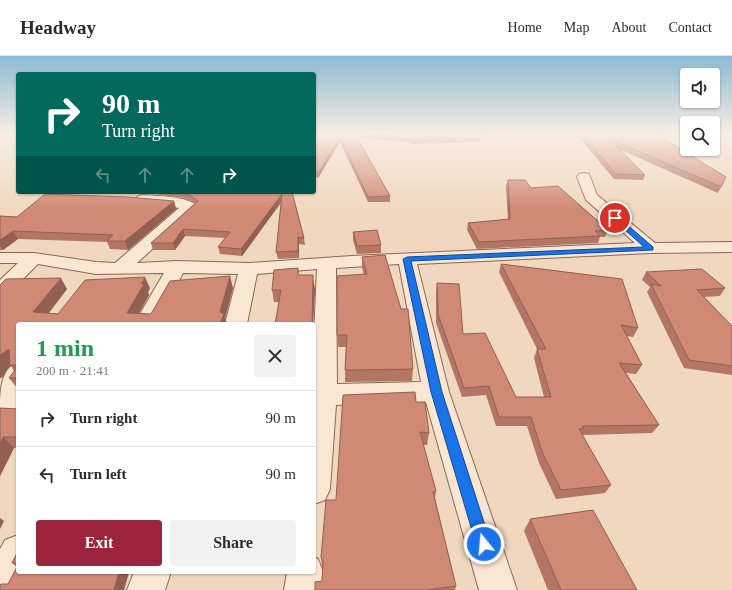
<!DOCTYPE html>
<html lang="en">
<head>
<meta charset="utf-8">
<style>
  :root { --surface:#fff; --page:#f2f2f3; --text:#2b2b33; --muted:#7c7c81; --line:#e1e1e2; --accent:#9c243c }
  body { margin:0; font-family:"Times New Roman",serif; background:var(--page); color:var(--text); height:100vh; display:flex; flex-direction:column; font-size:15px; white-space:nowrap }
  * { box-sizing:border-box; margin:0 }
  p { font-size:13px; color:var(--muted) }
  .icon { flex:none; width:22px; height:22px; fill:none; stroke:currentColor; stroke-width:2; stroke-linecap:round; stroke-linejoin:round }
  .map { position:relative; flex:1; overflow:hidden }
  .drawer { position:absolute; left:16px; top:266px; width:300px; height:252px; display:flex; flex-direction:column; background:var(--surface); border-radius:4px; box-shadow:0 1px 3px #0004 }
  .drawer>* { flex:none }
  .guide { position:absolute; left:16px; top:16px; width:300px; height:122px; border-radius:4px; box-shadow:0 1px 3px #0004; background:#00695c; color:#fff; overflow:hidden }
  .controls { position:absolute; left:680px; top:12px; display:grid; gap:8px }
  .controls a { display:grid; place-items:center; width:40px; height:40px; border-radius:4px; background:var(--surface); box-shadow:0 1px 3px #0004; font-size:20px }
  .pin { position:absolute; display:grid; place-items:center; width:34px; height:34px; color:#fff; margin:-17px; border:2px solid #fff; border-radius:50%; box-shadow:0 1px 4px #0007 }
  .me { position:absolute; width:44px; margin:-22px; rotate:343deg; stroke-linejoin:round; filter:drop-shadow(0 0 3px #0008) }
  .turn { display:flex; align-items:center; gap:14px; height:84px; padding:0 20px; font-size:18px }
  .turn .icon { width:52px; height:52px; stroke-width:2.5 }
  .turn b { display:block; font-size:28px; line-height:34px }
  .lanes { display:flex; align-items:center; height:38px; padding:0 20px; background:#0003; justify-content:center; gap:20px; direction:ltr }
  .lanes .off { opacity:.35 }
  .round { display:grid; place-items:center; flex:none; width:42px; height:42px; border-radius:4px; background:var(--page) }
  .overview { display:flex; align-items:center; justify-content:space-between; height:68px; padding:0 20px }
  h1 { font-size:24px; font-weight:700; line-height:30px; color:#1e9e55 }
  .primary-button { display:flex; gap:8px; margin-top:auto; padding:8px 20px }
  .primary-button a { flex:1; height:46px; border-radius:4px; background:var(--accent); color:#fff; font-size:16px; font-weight:700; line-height:46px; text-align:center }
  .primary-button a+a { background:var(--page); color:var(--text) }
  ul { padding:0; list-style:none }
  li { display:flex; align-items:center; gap:12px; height:56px; padding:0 20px; border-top:1px solid var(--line) }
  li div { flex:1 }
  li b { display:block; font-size:15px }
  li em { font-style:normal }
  header { display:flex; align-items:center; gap:24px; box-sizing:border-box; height:56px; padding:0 20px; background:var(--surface); border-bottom:1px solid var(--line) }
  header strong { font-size:19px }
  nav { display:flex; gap:22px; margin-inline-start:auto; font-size:14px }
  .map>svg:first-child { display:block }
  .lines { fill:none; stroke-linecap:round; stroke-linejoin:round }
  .minor-casing { stroke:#8a6857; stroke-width:2 }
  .minor { fill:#fae7d3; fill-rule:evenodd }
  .wall { fill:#b37664 }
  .shaded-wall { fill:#926051 }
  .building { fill:#d08974; stroke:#926051 }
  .route { fill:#1a73e8; stroke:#114b97 }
</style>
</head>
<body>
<header>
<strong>Headway</strong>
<nav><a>Home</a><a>Map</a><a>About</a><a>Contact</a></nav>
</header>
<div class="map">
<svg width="732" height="534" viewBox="0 0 732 534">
  <rect width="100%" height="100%" fill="#f0d8c0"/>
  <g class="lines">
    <!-- minor casing -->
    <g class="minor-casing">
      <g id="minor">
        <path d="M584,117L589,118L597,139L655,187L732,186V196L651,197L417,208L449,336L517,534H479L426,346L336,349L330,433L325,444L314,448V279L317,213L257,218L247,268H225L238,218L183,217L156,268H134L164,217L96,218L38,208L7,239L0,241V224L18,207H0V197H34L96,206L115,207L179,152L138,146L136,143L138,140L143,139C156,140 190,140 198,151L137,207L177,205L249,207L352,200L635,187L586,144L577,121L579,118ZM399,208L421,326L337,328L336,212Z"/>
        <path d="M18,306V333L16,336H18V358L0,357C0,336 0,313 18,306Z"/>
        <path d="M18,479V516H27L18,534H0V493L5,484Z"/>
        <path d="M314,501L318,503L323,516L322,534H284L287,516H314Z"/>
        <path d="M134,516H171L165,534H127Z"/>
      </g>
    </g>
    <!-- minor -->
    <use href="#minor" class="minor"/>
  </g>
  <!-- wall -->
  <g class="wall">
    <path d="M322,78H480L481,82L480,86L411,88V86L357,82L390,140V146H368L340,86L318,122L314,120V93Z"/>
    <path d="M576,78H656L726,121L718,137L619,93L645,119L643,124L614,123Z"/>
    <path d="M727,78H732V81Z"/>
    <path d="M508,124L531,132L608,174L605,181H600L598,187L477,193L467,174L468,167L508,164L506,130Z"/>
    <path d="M154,136H292L304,182L305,189L299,188V202L278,203L276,196L281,146L242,200L220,198L218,191L225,182L185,180L175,194H153L151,187L195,147L193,146L183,142L155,138Z"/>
    <path d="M174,145L176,153L128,194L110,193L107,186L18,183L3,194H0V160L17,161Z"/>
    <path d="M353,176L381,189V197L357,198L353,184Z"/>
    <path d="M362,201L413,313L412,325L345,326V314L346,291H338L337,279L364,219L362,212Z"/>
    <path d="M501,208L638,272L633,281L626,280L642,309L636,318L626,317L659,369L652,377L582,379L611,429L605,437L556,443L539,407L527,370H496L486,339L462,341L436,267V235L437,227L463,278L516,341H544L534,302L537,293L499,216Z"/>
    <path d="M298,212L299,219L315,233L313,268H275L279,246H274L272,234Z"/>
    <path d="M646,216L725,232L720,240L704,241L732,270V319L684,312L647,236L650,231L642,224Z"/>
    <path d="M0,229L67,233L49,257L58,258L150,232L148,236L149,239L139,257L151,258L233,232L225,262L227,268H18V333L9,322L14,315L11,310L7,313L2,322H0Z"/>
    <path d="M416,346L429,377L427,389H423L436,435L435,442L456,530L455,534H315L322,525V510L321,501L336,444Z"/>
    <path d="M0,352L18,353V392H14L0,420Z"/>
    <path d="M530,463L637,534H548L524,475Z"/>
    <path d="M12,507L129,516L124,534H0L8,528L17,511Z"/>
  </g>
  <!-- shaded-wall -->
  <g class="shaded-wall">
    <path d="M340,81V86L318,122V117Z"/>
    <path d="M282,138L283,144L242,200L241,193Z"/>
    <path d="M174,145L176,153L128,194L125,185Z"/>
    <path d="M183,173L185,180L175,194L173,187Z"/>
    <path d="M13,175L18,183L3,194L0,190V184Z"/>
    <path d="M298,181L299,188V202L298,195Z"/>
    <path d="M230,220L233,232L225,262L227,268H220V256Z"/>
    <path d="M145,221L150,232L148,236L149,239L133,268L127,257Z"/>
    <path d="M61,222L67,233L40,268L33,256Z"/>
    <path d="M313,222L315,233L313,268H312Z"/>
    <path d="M9,293L10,309L11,310L7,313L2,322L0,320V299Z"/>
    <path d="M3,381L14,392L0,420V387Z"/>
    <path d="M0,462L4,465L0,473Z"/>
    <path d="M119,516H129L124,534H114Z"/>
  </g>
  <!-- building -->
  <g class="building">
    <path d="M322,78H342L341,79L343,78H355L390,140L368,141L340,81L318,117L314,115V93Z"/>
    <path d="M364,78H480L481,82L411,84L412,82Z"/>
    <path d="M582,78H656L726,121L721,131L608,82L645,119L616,118Z"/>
    <path d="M508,124H525L531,132L558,130L608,174L595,175L600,180L479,186L468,167L510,163Z"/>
    <path d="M179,136H292L304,182L298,181V195L276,196L282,138L241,193L218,191L230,176L183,173L173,187H151L198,145L191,140Z"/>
    <path d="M45,138L128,141L174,145L125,185H107L113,179L13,175L0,184V160L17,161Z"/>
    <path d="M377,174L381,189L357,190L353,176Z"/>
    <path d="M385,199L401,253H408L413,313L345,314L347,279H337V220L367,218L362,201Z"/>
    <path d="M501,208L622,223L638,272L621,269L642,309L619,307L659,369L582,370L584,373H579L611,429L561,434L543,398L531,361H499L489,330L464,332L438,258L437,227L459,228L463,278L485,277L516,341H551L537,293H546Z"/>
    <path d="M298,212V219H313V222L312,268H275L281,234H272L274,214Z"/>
    <path d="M702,213L725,232L697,234L732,270V310L689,304L651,228L661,230L646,216Z"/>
    <path d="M230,220L220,256L224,258L220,268H18V309H10L9,293L0,299V229L6,223L61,222L33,256L58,258L85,224L145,221L141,228H144L127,257L151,258L170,225Z"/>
    <path d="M18,310V322H9Z"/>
    <path d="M415,336L416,346H425L429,377L420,376L436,435L433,436L456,530L427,534H315V526L322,525L323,506L321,501L326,444H336L343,339Z"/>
    <path d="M0,352L18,353V381H3L0,387Z"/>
    <path d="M593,454L637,534H561L530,463Z"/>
    <path d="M18,495V516H119L114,534H0V530L1,528H8L18,509L17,507H12Z"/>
  </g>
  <!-- sky -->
  <linearGradient id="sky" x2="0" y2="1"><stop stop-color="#8cbad3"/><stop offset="0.51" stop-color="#f8ede3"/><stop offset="1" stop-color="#f8ede3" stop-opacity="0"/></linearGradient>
  <rect width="732" height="153" fill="url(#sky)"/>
  <!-- route -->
  <path class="route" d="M613,160H617L653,191V194L411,205L442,336L491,488L489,494L484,496L479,494L476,488L431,336L403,203L407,201L644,191L613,163Z"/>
</svg>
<div class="controls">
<a><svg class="icon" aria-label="sound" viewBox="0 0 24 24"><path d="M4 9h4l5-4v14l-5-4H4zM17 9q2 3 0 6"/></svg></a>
<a><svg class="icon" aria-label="search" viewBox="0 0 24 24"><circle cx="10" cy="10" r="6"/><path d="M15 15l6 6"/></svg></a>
</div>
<div class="pin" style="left:615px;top:162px;background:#d93025"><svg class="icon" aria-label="arrive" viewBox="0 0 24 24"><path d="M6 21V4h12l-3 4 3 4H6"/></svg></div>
<svg class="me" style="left:484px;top:488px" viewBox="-20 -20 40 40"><circle r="17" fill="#1a73e8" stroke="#fff" stroke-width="3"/><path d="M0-11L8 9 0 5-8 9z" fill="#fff"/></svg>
<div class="guide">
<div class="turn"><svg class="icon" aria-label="right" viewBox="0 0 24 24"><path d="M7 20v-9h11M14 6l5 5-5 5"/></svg><div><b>90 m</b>Turn right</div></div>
<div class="lanes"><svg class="icon off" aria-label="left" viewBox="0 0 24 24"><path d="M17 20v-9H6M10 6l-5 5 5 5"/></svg><svg class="icon off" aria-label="ahead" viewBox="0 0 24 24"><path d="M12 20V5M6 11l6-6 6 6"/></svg><svg class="icon off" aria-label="ahead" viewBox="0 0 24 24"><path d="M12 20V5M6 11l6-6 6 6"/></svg><svg class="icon" aria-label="right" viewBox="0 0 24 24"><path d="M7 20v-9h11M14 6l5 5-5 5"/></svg></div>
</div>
<section class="drawer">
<div class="overview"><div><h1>1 min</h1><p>200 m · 21:41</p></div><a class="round"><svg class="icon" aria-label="close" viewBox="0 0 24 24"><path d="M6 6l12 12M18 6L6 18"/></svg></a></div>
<ul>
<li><svg class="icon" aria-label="right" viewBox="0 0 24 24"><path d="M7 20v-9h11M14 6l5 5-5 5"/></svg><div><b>Turn right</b></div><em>90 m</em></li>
<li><svg class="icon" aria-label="left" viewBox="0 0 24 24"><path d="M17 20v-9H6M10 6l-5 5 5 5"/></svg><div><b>Turn left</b></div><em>90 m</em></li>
</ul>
<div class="primary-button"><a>Exit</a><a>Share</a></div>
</section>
</div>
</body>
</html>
